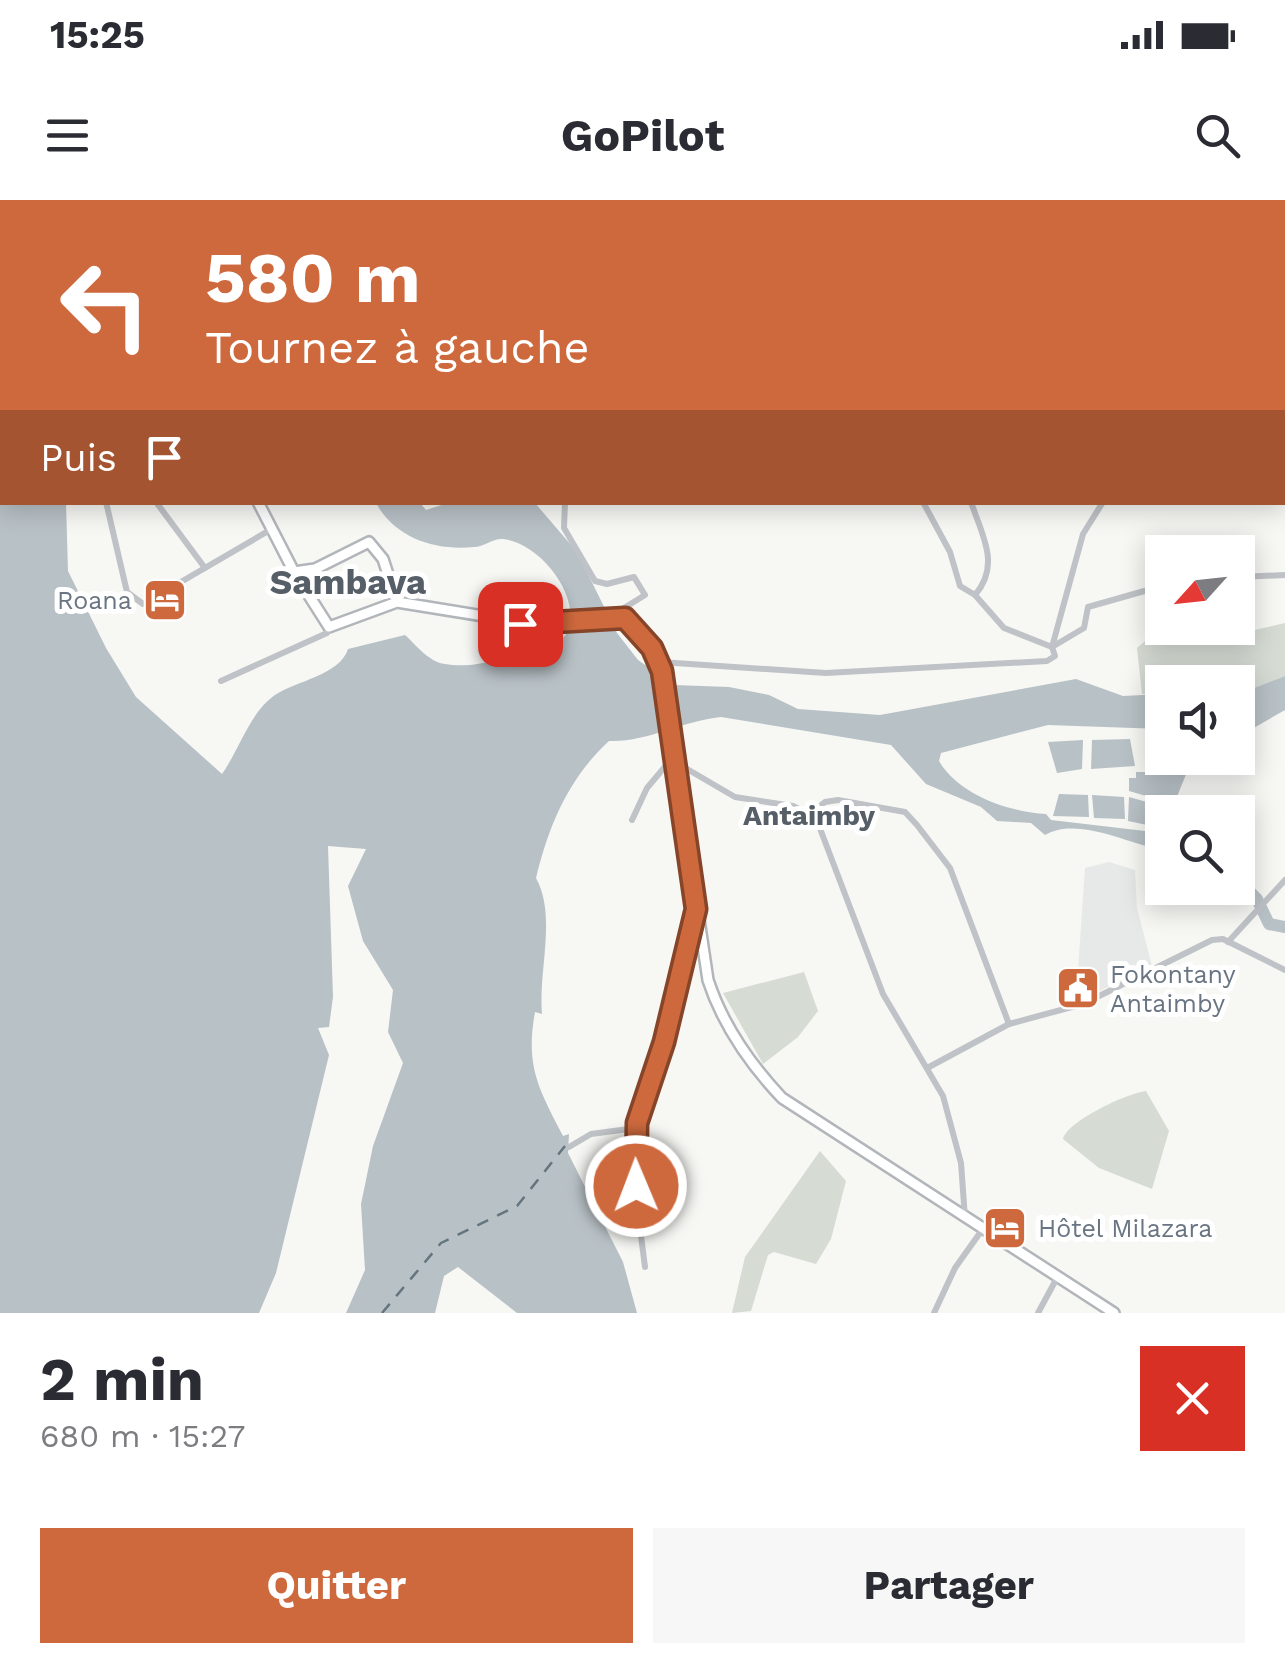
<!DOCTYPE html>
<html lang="fr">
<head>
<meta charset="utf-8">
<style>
  :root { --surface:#fff; --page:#f7f7f7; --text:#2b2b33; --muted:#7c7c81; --accent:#ce693d }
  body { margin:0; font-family:"Work Sans",sans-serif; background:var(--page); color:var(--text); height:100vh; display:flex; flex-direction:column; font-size:38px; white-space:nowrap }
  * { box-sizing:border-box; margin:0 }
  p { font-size:32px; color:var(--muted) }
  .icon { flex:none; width:55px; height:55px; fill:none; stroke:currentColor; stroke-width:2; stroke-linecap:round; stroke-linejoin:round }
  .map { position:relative; height:1113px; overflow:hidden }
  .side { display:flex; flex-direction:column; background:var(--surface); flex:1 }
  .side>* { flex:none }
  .banner { position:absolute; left:0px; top:0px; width:1285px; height:305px; box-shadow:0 5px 25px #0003; background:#ce693d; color:#fff; overflow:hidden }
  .needle { width:65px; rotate:243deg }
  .controls { position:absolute; left:1145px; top:335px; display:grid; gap:20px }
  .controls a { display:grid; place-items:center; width:110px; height:110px; border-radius:0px; background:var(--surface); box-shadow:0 5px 25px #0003; font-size:50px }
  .pin { position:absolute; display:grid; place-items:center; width:85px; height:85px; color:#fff; margin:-42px; border-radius:20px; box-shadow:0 5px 15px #0006 }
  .me { position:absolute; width:110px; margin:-55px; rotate:359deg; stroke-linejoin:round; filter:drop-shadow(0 0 8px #0008) }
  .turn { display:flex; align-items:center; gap:35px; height:210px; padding:0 40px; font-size:45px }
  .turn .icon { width:130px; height:130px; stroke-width:2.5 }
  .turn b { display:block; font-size:70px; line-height:85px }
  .then { display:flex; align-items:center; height:95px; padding:0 40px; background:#0003; gap:20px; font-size:38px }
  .round { display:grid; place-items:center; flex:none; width:105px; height:105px; border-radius:0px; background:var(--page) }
  .headline { display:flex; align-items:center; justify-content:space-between; height:170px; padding:0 40px }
  h1 { font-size:60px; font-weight:700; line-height:75px }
  .action { display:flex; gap:20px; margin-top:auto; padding:20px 40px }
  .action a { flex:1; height:115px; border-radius:0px; background:var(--accent); color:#fff; font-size:40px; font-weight:700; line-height:115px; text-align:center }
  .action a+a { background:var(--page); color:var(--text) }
  .status { display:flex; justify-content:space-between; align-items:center; height:70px; padding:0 50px; background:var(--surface); direction:ltr }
  .status svg { height:28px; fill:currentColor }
  header { display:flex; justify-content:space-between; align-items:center; height:130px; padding:0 40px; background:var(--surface); font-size:45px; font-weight:700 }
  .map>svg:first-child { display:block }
  .built { fill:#e7e9e8 }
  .green { fill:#d6dbd4 }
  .water { fill:#b8c1c6 }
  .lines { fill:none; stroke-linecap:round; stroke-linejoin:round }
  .river { stroke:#b8c1c6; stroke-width:12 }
  .ferry { stroke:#65757e; stroke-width:2.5; stroke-dasharray:12 10; stroke-linecap:butt }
  .major-casing { stroke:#b2b6ba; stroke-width:14 }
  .minor { stroke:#bfc2c6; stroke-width:6 }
  .major { stroke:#fff; stroke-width:9 }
  .route-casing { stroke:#864428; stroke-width:25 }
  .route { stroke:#ce693d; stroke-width:18 }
  .labels { text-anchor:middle; stroke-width:10; stroke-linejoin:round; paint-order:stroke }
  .poi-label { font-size:25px; fill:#697582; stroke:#fff; text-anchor:start }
  .neighbourhood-label { font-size:28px; font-weight:bold; fill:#565f68; stroke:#fff }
  .district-label { font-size:35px; font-weight:bold; fill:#565f68; stroke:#fff }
</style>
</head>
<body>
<div class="status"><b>15:25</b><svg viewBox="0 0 49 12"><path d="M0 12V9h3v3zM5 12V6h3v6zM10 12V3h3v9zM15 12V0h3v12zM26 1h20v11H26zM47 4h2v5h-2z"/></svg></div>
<header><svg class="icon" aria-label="menu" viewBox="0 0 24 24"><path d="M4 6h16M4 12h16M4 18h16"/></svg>GoPilot<svg class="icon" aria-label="search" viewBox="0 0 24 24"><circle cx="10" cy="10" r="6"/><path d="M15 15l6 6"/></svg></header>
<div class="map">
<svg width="1285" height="1113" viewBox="0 0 1285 1113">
  <rect width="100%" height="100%" fill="#f7f7f4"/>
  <!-- built -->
  <path class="built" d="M1109,662L1135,670L1137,708L1152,766L1089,796L1078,770L1085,668Z"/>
  <!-- green -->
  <g class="green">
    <path d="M1285,423V476L1238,494V482H1162V494H1142L1137,448L1162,426L1210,428L1229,436Z"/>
    <path d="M804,772L818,811L798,837L763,864L723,793Z"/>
    <path d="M1146,891L1169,931L1152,989L1099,968L1063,939C1066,922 1127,893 1146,891Z"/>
    <path d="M820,951L846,981L831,1039L816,1064L774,1052L768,1055L751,1111L732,1113L745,1057Z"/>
  </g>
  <!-- water -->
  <g class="water">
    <path d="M0,0H167L2,2V302L66,303L68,371L106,448L136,497L222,574C239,550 250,512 275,495C296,481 340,475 348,449L405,435C417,446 429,462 445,464C471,469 513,459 530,441C545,441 564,446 569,428C579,393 539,343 503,339C493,338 484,347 474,347C435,351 395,338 376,303H420L426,310L448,303H535L577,352L617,433L638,460L674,485L729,487L769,495L798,509L880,515L1076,479L1123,496L1162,494V529L1048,525L941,553L939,561C959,595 1009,612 1046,614L1051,620L1162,633V650C1129,644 1077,616 1045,635L1031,623L997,621L981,607L926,584L891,545L721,517C681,521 649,542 609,541C568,579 549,625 536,678C557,716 538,771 542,814L535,812C525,867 539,889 563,936L569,934L568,953L623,1062L637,1113H517L458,1067L444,1076L435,1113H346L365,1070L361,1004L373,946L403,863L388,832L393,790L363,741L348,686L366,649L328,646L333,797L329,827L318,828L329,855L276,1073L259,1113H0Z"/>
    <path d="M1285,476V510L1238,537V494Z"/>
    <path d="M1130,539L1135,566L1091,569L1092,540Z"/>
    <path d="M1083,540L1082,569L1057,573L1048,542Z"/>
    <path d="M1136,572H1187L1174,604L1129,591V578H1136Z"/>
    <path d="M1059,594L1088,595L1089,617L1053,616Z"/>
    <path d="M1092,595L1124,597L1125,619L1094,618Z"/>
    <path d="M1129,597L1172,609L1162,612V628L1128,621Z"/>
  </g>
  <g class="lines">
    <!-- river -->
    <path class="river" d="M1238,680L1257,699L1269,724L1285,727"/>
    <!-- ferry -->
    <path class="ferry" d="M382,1113L441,1043L517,1006L565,946"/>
    <!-- major casing -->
    <g class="major-casing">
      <g id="major">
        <path d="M368,2L369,0"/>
        <path d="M258,302L294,372"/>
        <path d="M397,402L383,359L369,342L315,369L294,372L329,427L397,402L539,425L616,416L638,430L662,471L708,780C723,826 749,863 782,898L1114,1113"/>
      </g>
    </g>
    <!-- minor -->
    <g class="minor">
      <path d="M1160,0V2"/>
      <path d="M1236,0L1238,2"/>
      <path d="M293,2L295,0"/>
      <path d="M718,2L719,0"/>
      <path d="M1282,27L1285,28"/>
      <path d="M1282,178H1285"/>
      <path d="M106,302L127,392L143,404L270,330"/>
      <path d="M156,302L205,368"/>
      <path d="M565,302L564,328L595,381L607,384L634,377L645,395L624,408L620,417"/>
      <path d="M923,302L950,352L960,386L975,395C1001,365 982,335 971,302"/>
      <path d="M1238,377L1285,375"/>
      <path d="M975,395L1004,428L1052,447L1084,428L1088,407L1162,386"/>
      <path d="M660,462L826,473L1047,461L1055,456L1052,447L1083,334L1103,302"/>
      <path d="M221,481L327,433L329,427"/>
      <path d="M811,613L825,602L838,600L905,612L917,625L950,668L1009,824"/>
      <path d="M632,620L647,588L668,563L675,562L735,597L793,606L816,618L883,794L943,896L961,963L965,1018"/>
      <path d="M1228,742L1285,680"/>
      <path d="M929,867L1009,824L1083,804L1212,740L1223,739L1285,770"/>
      <path d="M636,928V997L645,1067"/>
      <path d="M569,947L591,934L636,928L664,841L696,709"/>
      <path d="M934,1113L955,1068L982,1030"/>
      <path d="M1038,1113L1058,1076"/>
    </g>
    <!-- major -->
    <use href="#major" class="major"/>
  </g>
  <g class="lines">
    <!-- route casing -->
    <g class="route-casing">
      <path id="route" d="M520,424L625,418L652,448L662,471L696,709L664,842L637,923L636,986"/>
    </g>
    <!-- route -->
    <use href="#route" class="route"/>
  </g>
  <!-- icons -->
  <defs>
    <g id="hotel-square" transform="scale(2.25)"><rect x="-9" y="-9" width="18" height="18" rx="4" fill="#ce693d" stroke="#fff"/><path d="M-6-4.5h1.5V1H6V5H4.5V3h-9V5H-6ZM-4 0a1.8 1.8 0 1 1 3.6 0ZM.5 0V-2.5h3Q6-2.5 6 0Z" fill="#fff"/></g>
    <g id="civic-square" transform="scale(2.25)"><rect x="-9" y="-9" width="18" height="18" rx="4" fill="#ce693d" stroke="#fff"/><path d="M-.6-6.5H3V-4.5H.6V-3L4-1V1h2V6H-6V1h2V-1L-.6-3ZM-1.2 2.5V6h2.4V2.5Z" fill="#fff"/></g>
  </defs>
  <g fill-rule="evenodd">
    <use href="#hotel-square" x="165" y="400"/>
    <use href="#civic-square" x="1078" y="788"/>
    <use href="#hotel-square" x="1005" y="1028"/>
  </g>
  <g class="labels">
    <!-- poi labels -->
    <g class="poi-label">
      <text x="132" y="409" text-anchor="end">Roana</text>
      <text x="1110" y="783">Fokontany<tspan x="1110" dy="29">Antaimby</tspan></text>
      <text x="1038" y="1037">Hôtel Milazara</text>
    </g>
    <!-- neighbourhood labels -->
    <g class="neighbourhood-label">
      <text x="809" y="625">Antaimby</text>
    </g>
    <!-- district labels -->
    <g class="district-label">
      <text x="348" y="394">Sambava</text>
    </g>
  </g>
</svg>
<div class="controls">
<a><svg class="needle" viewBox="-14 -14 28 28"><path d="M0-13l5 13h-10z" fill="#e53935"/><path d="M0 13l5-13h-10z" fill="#7c7c81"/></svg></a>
<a><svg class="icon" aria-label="sound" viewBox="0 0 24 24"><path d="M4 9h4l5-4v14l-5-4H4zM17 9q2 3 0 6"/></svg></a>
<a><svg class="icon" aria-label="search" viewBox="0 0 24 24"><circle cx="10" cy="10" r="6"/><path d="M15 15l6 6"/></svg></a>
</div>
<div class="pin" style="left:520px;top:424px;background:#d93025"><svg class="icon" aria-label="arrive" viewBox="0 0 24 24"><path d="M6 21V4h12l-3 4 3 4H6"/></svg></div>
<svg class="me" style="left:636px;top:986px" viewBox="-20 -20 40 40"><circle r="17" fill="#ce693d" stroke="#fff" stroke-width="3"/><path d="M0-11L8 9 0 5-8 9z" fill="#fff"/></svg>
<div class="banner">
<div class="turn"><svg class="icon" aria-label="left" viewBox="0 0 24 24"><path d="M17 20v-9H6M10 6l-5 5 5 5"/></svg><div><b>580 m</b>Tournez à gauche</div></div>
<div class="then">Puis<svg class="icon" aria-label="arrive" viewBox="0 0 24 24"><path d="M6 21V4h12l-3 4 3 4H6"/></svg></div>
</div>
</div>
<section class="side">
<div class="headline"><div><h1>2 min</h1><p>680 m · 15:27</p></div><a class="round" style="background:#d93025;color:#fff"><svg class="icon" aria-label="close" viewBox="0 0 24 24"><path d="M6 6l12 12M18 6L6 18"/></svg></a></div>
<div class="action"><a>Quitter</a><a>Partager</a></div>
</section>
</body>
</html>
